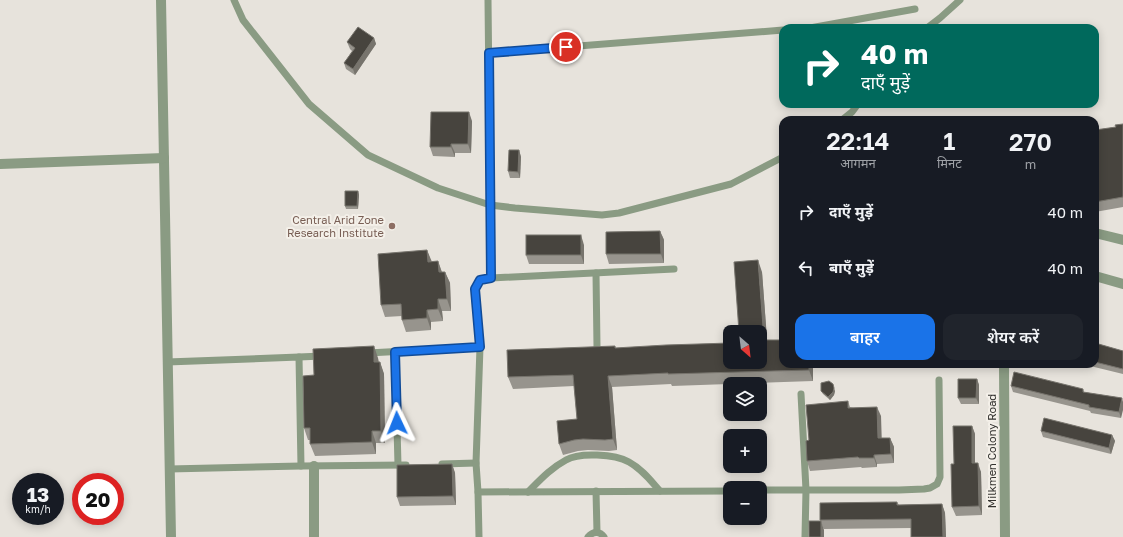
<!DOCTYPE html>
<html lang="hi">
<head>
<meta charset="utf-8">
<style>
  :root { --surface:#171b24; --page:#20242c; --text:#f1f3f6; --muted:#9ea1a6; --accent:#1a73e8 }
  body { margin:0; font-family:"Golos Text","Noto Sans Devanagari",sans-serif; background:var(--page); color:var(--text); height:100vh; display:flex; flex-direction:column; font-size:15px; white-space:nowrap }
  * { box-sizing:border-box; margin:0 }
  p { font-size:13px; color:var(--muted) }
  .icon { flex:none; width:22px; height:22px; fill:none; stroke:currentColor; stroke-width:2; stroke-linecap:round; stroke-linejoin:round }
  .map { position:relative; flex:1; overflow:hidden }
  .sheet { position:absolute; left:779px; top:116px; width:320px; height:252px; display:flex; flex-direction:column; background:var(--surface); border-radius:12px; box-shadow:0 2px 10px #0003 }
  .sheet>* { flex:none }
  .hud { position:absolute; left:779px; top:24px; width:320px; height:84px; border-radius:12px; box-shadow:0 2px 10px #0003; background:#00695c; color:#fff; overflow:hidden }
  .needle { width:26px; rotate:152deg }
  .fabs { position:absolute; left:723px; top:325px; display:grid; gap:8px }
  .fabs a { display:grid; place-items:center; width:44px; height:44px; border-radius:8px; background:var(--surface); box-shadow:0 2px 10px #0003; font-size:20px }
  .speed { position:absolute; left:12px; top:473px; display:flex; gap:8px; font-size:20px; font-weight:700; text-align:center }
  .speed>* { display:grid; place-content:center; width:52px; height:52px; border-radius:50%; background:var(--surface); box-shadow:0 2px 10px #0003; line-height:1 }
  .speed small { font-size:10px; font-weight:400 }
  .speed .limit { border:6px solid #d22; background:#fff; color:#111 }
  .pin { position:absolute; display:grid; place-items:center; width:34px; height:34px; color:#fff; margin:-17px; border:2px solid #fff; border-radius:50%; box-shadow:0 1px 4px #0007 }
  .me { position:absolute; width:44px; margin:-22px; rotate:358deg; stroke-linejoin:round; filter:drop-shadow(0 0 3px #0008) }
  .turn { display:flex; align-items:center; gap:14px; height:84px; padding:0 16px; font-size:18px }
  .turn .icon { width:52px; height:52px; stroke-width:2.5 }
  .turn b { display:block; font-size:28px; line-height:34px }
  .eta { display:flex; justify-content:space-evenly; align-items:center; height:68px; text-align:center }
  .eta b { font-size:24px; font-weight:600; line-height:28px }
  .button { display:flex; gap:8px; margin-top:auto; padding:8px 16px }
  .button a { flex:1; height:46px; border-radius:12px; background:var(--accent); color:#fff; font-size:16px; font-weight:600; line-height:46px; text-align:center }
  .button a+a { background:var(--page); color:var(--text) }
  ul { padding:0; list-style:none }
  li { display:flex; align-items:center; gap:12px; height:56px; padding:0 16px }
  li div { flex:1 }
  li b { display:block; font-size:15px }
  li em { font-style:normal }
  .map>svg:first-child { display:block }
  .lines { fill:none; stroke-linecap:round; stroke-linejoin:round }
  .service { stroke:#8a9b83; stroke-width:7 }
  .minor { stroke:#8a9b83; stroke-width:10 }
  .wall { fill:#97948d }
  .shaded-wall { fill:#77746d }
  .building { fill:#47443e; stroke:#77746d }
  .route-casing { stroke:#114b97; stroke-width:10 }
  .route { stroke:#1a73e8; stroke-width:7 }
  .education-dot { fill:#8d6e63; stroke:#f4f0e9; stroke-width:1.5 }
  .labels { text-anchor:middle; stroke-width:4; stroke-linejoin:round; paint-order:stroke }
  .education-label { font-size:11px; fill:#785e54; stroke:#f4f0e9; text-anchor:end }
  .street-label { font-size:11px; fill:#343330; stroke:#f4f0e9 }
</style>
</head>
<body>
<div class="map">
<svg width="1123" height="537" viewBox="0 0 1123 537">
  <rect width="100%" height="100%" fill="#e7e3dc"/>
  <g class="lines">
    <!-- service -->
    <g class="service">
      <path d="M234,0L243,20L309,104L368,155L438,188L490,205L515,208L602,215L619,213L731,184L783,157"/>
      <path d="M488,0L491,278"/>
      <path d="M810,28L915,9"/>
      <path d="M927,28L940,18L960,0"/>
      <path d="M489,53L783,30"/>
      <path d="M842,120L852,112L858,104"/>
      <path d="M596,273L597,347"/>
      <path d="M395,352L398,465"/>
      <path d="M368,353L480,347"/>
      <path d="M299,357L322,356"/>
      <path d="M167,362L299,357L301,466L406,465"/>
      <path d="M801,394L806,490L805,537"/>
      <path d="M442,464L476,463"/>
      <path d="M169,469L301,466"/>
      <path d="M760,490H899L924,489L930,488L937,484L940,477L939,380"/>
      <path d="M596,491L597,532"/>
      <path d="M478,492L476,463L480,347L475,289L480,280L491,278L674,269"/>
      <path d="M528,492C540,480 551,468 566,460C579,452 615,454 629,462C642,469 651,481 660,491"/>
      <path d="M479,537L478,492L730,491"/>
      <path d="M588,537C593,531 600,531 604,537"/>
    </g>
    <!-- minor -->
    <g class="minor">
      <path d="M161,0L171,537"/>
      <path d="M0,164L164,158"/>
      <path d="M1095,233L1123,240"/>
      <path d="M1095,276L1123,284"/>
      <path d="M1004,364L1005,537"/>
      <path d="M314,537V466"/>
    </g>
  </g>
  <!-- wall -->
  <g class="wall">
    <path d="M374,38L376,44L355,75L346,69L344,63L352,51L350,49L347,42Z"/>
    <path d="M472,121L471,153H455V157L433,156L430,147Z"/>
    <path d="M1123,124V207L1095,212V130L1116,127Z"/>
    <path d="M519,150L521,157L520,178H510L508,171Z"/>
    <path d="M358,191L359,195L358,209H346L345,206Z"/>
    <path d="M660,231L664,240V263L609,264L606,254Z"/>
    <path d="M584,245V264H529L526,255Z"/>
    <path d="M427,250L431,262L438,261L442,272H445L450,283L451,311H442L443,321L431,322V330L406,332L402,320V316L385,317L381,305Z"/>
    <path d="M762,272L767,340L783,364H813V381L672,386L671,384L612,387L617,450L609,451L588,450L578,451L563,455L559,444L577,419L574,386L513,389L508,377L615,346L616,348L760,362Z"/>
    <path d="M1095,343L1123,351V374L1082,364H1095Z"/>
    <path d="M378,358L379,362H380L384,374L385,443H376V454L315,456L310,444V440H308L304,428L314,375Z"/>
    <path d="M977,379L979,385V404H961L958,398Z"/>
    <path d="M1011,386L1083,389L1084,392L1122,398L1121,418L1091,413L1090,411L1013,392Z"/>
    <path d="M821,391H835L834,395L830,400L823,394Z"/>
    <path d="M848,401L850,407L881,416V438H890L894,447V463L877,464V467L862,468L861,467L810,471L807,461L809,440Z"/>
    <path d="M972,426L975,434V463L981,472L982,515L956,516L952,507L954,464Z"/>
    <path d="M1041,431L1112,435L1115,441L1111,454L1043,437Z"/>
    <path d="M452,464L455,473L456,505L400,506L397,497Z"/>
    <path d="M897,502L899,505L942,504L945,513L946,537H911V528L824,529V530L820,520Z"/>
  </g>
  <!-- shaded-wall -->
  <g class="shaded-wall">
    <path d="M374,38L376,44L355,75L353,69Z"/>
    <path d="M469,112L472,121L471,153L468,144Z"/>
    <path d="M451,144L455,153V157L451,147Z"/>
    <path d="M519,150L521,157L520,178L518,172Z"/>
    <path d="M358,191L359,195L358,209L357,206Z"/>
    <path d="M660,231L664,240V263L661,254Z"/>
    <path d="M581,235L584,245V264L581,255Z"/>
    <path d="M427,250L432,262H428Z"/>
    <path d="M758,260L762,272L768,352L764,340Z"/>
    <path d="M438,261L442,273L439,272Z"/>
    <path d="M445,272L450,283L451,311L447,299Z"/>
    <path d="M438,299L442,311L443,321L438,309Z"/>
    <path d="M427,310L431,322V330L427,318Z"/>
    <path d="M374,346L378,358L379,374L374,362Z"/>
    <path d="M380,362L384,374L385,443L381,431Z"/>
    <path d="M809,364H813V381L809,370Z"/>
    <path d="M608,376L612,387L617,450L613,439Z"/>
    <path d="M977,379L979,385V404L976,398Z"/>
    <path d="M834,388L835,391L834,395L830,400L828,397Z"/>
    <path d="M1122,398L1123,402V410L1121,418L1119,412Z"/>
    <path d="M877,407L881,416L882,448L878,438Z"/>
    <path d="M972,426L975,434V472L972,463Z"/>
    <path d="M372,431L376,443V454L372,442Z"/>
    <path d="M1112,435L1115,441L1111,454L1109,448Z"/>
    <path d="M890,438L894,447V463L891,454Z"/>
    <path d="M874,455L877,464V467L874,458Z"/>
    <path d="M978,463L981,472L982,515L979,506Z"/>
    <path d="M452,464L455,473L456,505L453,496Z"/>
    <path d="M942,504L945,513L946,537H943Z"/>
    <path d="M821,521L824,530V537H821Z"/>
  </g>
  <!-- building -->
  <g class="building">
    <path d="M358,27L374,38L353,69L344,63L355,48L347,42Z"/>
    <path d="M431,112H469L468,144H451V147H430Z"/>
    <path d="M1123,124V197L1095,202V130L1116,127L1115,125Z"/>
    <path d="M509,150H519L518,172L508,171Z"/>
    <path d="M345,191H358L357,206H345Z"/>
    <path d="M660,231L661,254H606V232Z"/>
    <rect x="526" y="235" width="55" height="20"/>
    <path d="M427,250L428,262L438,261L439,272H445L447,299H438V309L427,310V318L402,320L401,304L381,305L378,254Z"/>
    <path d="M758,260L764,340H783V364H809V370L668,374V373L608,376L613,439L605,440L583,439L574,440L559,444L557,421L577,419L573,375L508,377L507,350L615,346V348L666,345L730,343V362H760V332H739L734,262Z"/>
    <path d="M1095,343L1123,351V369L1095,362Z"/>
    <path d="M374,346V362H380L381,431H372V442L310,444V428H304L303,376L314,375L313,349Z"/>
    <path d="M1014,372L1083,389V392L1122,398L1119,412L1089,407V405L1011,386Z"/>
    <path d="M958,379H977L976,398H958Z"/>
    <path d="M829,381L833,384L834,388L833,392L828,397L821,391V383Z"/>
    <path d="M848,401V408L877,407L878,438H890L891,454L874,455V458H859L858,457L807,461L806,441L809,440L806,405Z"/>
    <path d="M1044,418L1112,435L1109,448L1041,431Z"/>
    <path d="M953,426H972V463H978L979,506L952,507L951,464H954Z"/>
    <path d="M452,464L453,496L397,497V465Z"/>
    <path d="M897,502V505L942,504L943,537H911V519L820,520V503Z"/>
    <rect x="809" y="521" width="12" height="16"/>
  </g>
  <g class="lines">
    <!-- route casing -->
    <g class="route-casing">
      <path id="route" d="M397,423L395,352L480,347L475,289L480,280L491,278L489,53L566,47"/>
    </g>
    <!-- route -->
    <use href="#route" class="route"/>
  </g>
  <!-- markers -->
  <circle class="education-dot" cx="392" cy="226" r="4"/>
  <g class="labels">
    <!-- education labels -->
    <g class="education-label">
      <text x="384" y="224">Central Arid Zone<tspan x="384" dy="13">Research Institute</tspan></text>
    </g>
    <!-- street labels -->
    <g class="street-label">
      <text transform="translate(992 451) rotate(-90)" y="4">Milkmen Colony Road</text>
    </g>
  </g>
</svg>
<div class="fabs">
<a><svg class="needle" viewBox="-14 -14 28 28"><path d="M0-13l5 13h-10z" fill="#e53935"/><path d="M0 13l5-13h-10z" fill="#9ea1a6"/></svg></a>
<a><svg class="icon" aria-label="layers" viewBox="0 0 24 24"><path d="M12 4l9 5-9 5-9-5zM3 14l9 5 9-5"/></svg></a>
<a>+</a>
<a>−</a>
</div>
<div class="speed"><div>13<small>km/h</small></div><div class="limit">20</div></div>
<div class="pin" style="left:566px;top:47px;background:#d93025"><svg class="icon" aria-label="arrive" viewBox="0 0 24 24"><path d="M6 21V4h12l-3 4 3 4H6"/></svg></div>
<svg class="me" style="left:397px;top:423px" viewBox="-20 -20 40 40"><path d="M0-17L14 15 0 8-14 15z" fill="#1a73e8" stroke="#fff" stroke-width="4"/></svg>
<div class="hud">
<div class="turn"><svg class="icon" aria-label="right" viewBox="0 0 24 24"><path d="M7 20v-9h11M14 6l5 5-5 5"/></svg><div><b>40 m</b>दाएँ मुड़ें</div></div>
</div>
<section class="sheet">
<div class="eta">
<div><b>22:14</b><p>आगमन</p></div>
<div><b>1</b><p>मिनट</p></div>
<div><b>270</b><p>m</p></div>
</div>
<ul>
<li><svg class="icon" aria-label="right" viewBox="0 0 24 24"><path d="M7 20v-9h11M14 6l5 5-5 5"/></svg><div><b>दाएँ मुड़ें</b></div><em>40 m</em></li>
<li><svg class="icon" aria-label="left" viewBox="0 0 24 24"><path d="M17 20v-9H6M10 6l-5 5 5 5"/></svg><div><b>बाएँ मुड़ें</b></div><em>40 m</em></li>
</ul>
<div class="button"><a>बाहर</a><a>शेयर करें</a></div>
</section>
</div>
</body>
</html>
